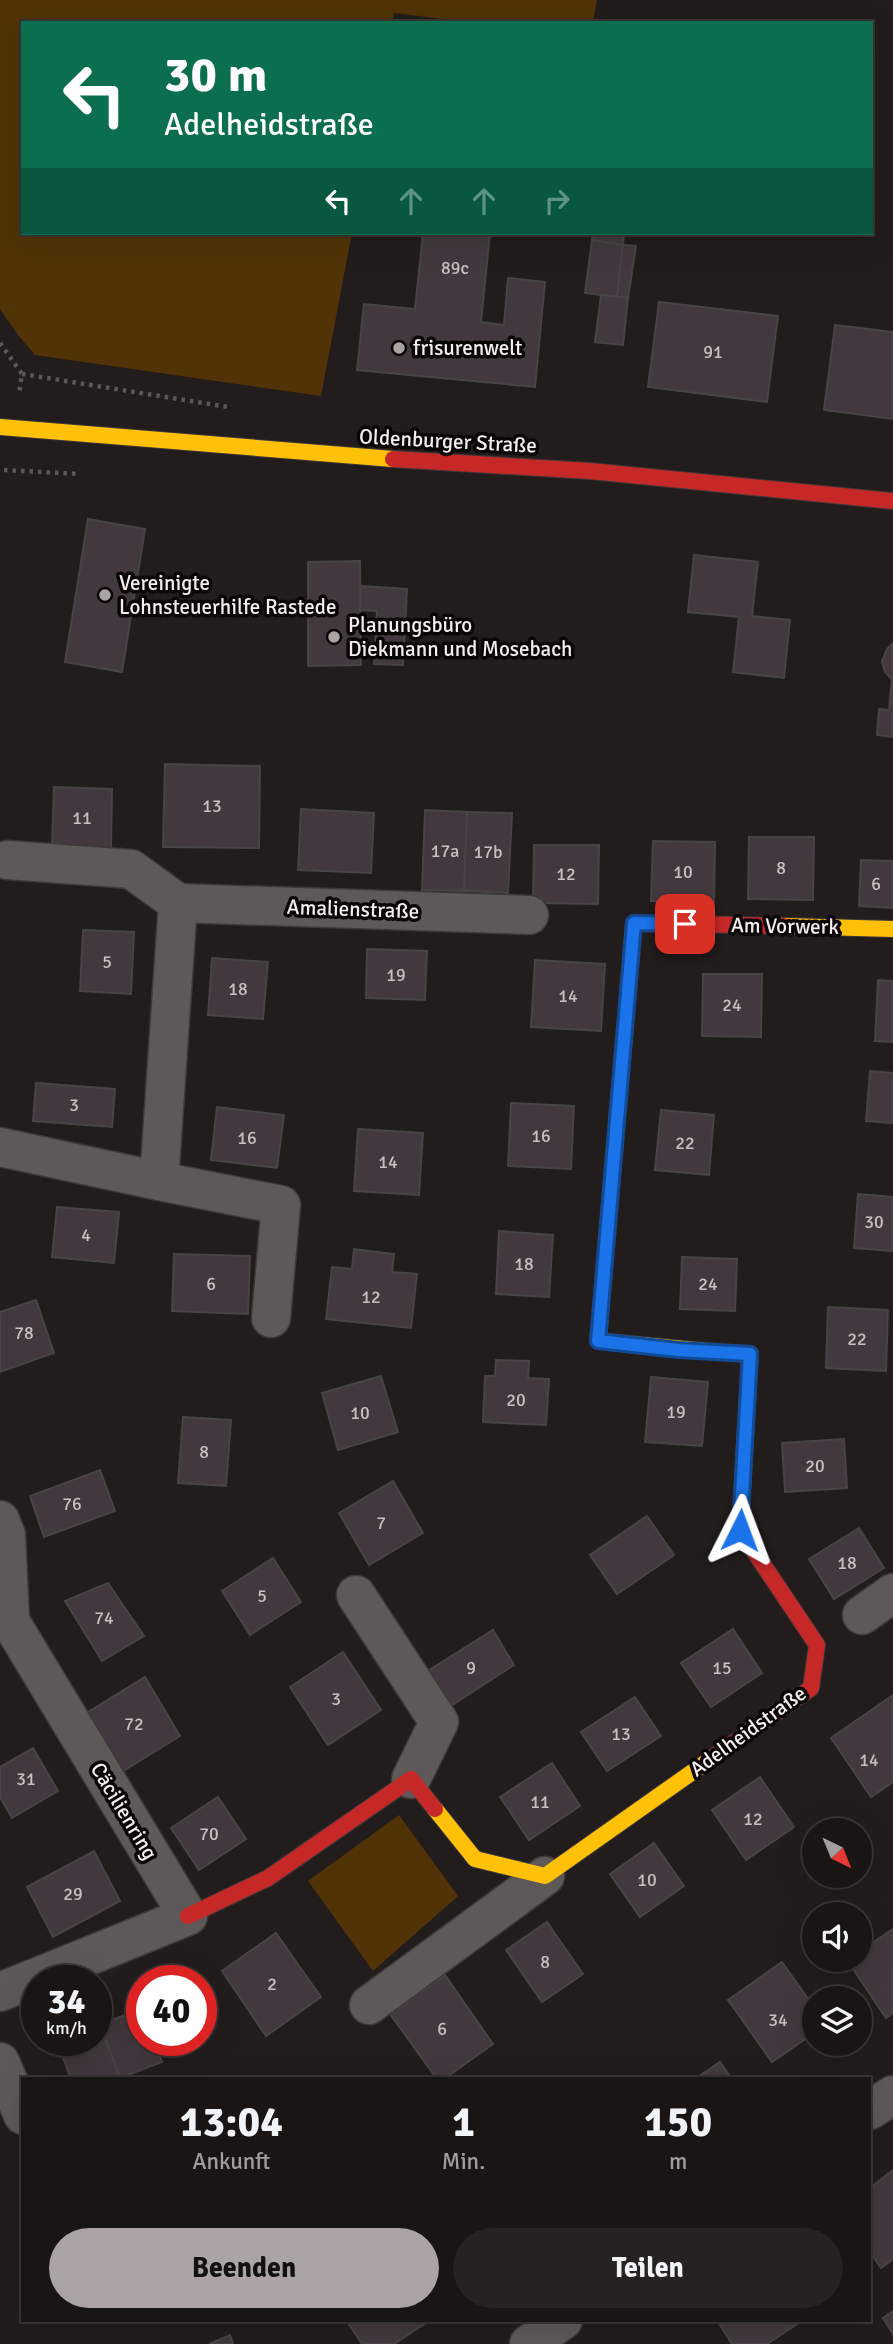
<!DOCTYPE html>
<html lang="de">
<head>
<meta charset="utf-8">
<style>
  :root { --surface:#1a1515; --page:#272222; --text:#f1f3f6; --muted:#9f9fa0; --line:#383434; --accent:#aca4a4 }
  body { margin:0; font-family:Signika,sans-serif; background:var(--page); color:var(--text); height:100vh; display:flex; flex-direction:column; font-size:26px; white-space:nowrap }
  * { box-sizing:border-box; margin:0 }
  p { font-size:23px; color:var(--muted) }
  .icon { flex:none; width:38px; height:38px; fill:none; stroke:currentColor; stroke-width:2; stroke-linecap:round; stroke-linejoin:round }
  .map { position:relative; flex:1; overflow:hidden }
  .side { position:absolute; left:21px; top:2077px; width:850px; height:245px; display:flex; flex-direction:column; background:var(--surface); border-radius:0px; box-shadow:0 7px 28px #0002,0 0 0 2px var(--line) }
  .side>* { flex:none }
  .top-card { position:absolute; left:21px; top:21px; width:852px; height:214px; border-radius:0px; box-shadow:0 7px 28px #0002,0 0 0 2px var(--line); background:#0b6e4f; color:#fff; overflow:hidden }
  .needle { width:46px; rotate:137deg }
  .tools { position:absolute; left:802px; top:1818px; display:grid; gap:14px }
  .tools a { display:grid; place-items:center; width:70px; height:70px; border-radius:50%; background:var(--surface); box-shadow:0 7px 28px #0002,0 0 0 2px var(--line); font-size:35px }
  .speed { position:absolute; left:21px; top:1965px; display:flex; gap:14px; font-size:35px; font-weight:700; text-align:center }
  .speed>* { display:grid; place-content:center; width:91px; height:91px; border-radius:50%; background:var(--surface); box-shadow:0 7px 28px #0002,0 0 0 2px var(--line); line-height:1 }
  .speed small { font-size:18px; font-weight:400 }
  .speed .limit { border:10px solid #d22; background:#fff; color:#111 }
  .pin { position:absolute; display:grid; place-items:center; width:60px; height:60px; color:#fff; margin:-30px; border-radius:14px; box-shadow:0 4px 10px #0006 }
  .me { position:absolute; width:77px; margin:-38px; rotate:3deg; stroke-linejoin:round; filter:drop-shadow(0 0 5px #0008) }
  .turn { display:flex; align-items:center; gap:24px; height:147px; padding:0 28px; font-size:32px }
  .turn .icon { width:91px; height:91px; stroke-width:2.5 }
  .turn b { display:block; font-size:49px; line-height:60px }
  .lanes { display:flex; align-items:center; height:66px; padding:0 28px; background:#0003; justify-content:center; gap:35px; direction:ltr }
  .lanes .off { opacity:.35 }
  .eta { display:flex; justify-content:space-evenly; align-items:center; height:119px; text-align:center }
  .eta b { font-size:42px; font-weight:700; line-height:49px }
  .button { display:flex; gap:14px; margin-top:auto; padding:14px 28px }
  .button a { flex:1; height:80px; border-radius:42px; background:var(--accent); color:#111; font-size:28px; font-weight:700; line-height:80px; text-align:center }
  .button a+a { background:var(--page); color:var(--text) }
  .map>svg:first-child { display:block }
  .green { fill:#513307 }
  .building { fill:#42383d; stroke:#484445; stroke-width:2 }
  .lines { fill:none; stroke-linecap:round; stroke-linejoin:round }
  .street-casing { stroke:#3e3839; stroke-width:41 }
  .slow-casing { stroke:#3e3839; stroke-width:18 }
  .jam-casing { stroke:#3e3839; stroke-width:18 }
  .path { stroke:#5b5657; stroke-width:4.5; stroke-dasharray:3.5 5; stroke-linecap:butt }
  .street { stroke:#5e5858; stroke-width:38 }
  .slow { stroke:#ffc107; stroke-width:16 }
  .jam { stroke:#c62828; stroke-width:16 }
  .route-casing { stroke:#114b97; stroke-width:18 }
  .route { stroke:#1a73e8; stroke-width:12 }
  .poi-dot { fill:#aca4a4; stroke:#0b0606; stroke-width:2.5 }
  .labels { text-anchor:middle; stroke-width:7; stroke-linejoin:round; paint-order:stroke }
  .number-label { font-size:18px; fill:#cac0c2 }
  .poi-label { font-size:21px; fill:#f7edee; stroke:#0b0606; text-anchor:start }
  .street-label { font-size:21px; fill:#f7edee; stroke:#0b0606 }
</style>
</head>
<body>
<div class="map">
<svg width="893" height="2344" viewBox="0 0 893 2344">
  <rect width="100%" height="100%" fill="#221c1c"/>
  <!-- green -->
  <g class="green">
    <path d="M0,0H597L593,23H476L394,13L392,23H23V233H352L321,396L35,355L18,335L0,309Z"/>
    <path d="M399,1815L458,1896L373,1971L308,1881Z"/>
  </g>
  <!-- building -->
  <g class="building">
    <path d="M423,233H490L481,322L504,325L508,278L545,282L535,387L357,370L364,304L415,309Z"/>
    <path d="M593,233H624L623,245L592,240Z"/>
    <path d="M592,240L623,245L617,297L585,293Z"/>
    <path d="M623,245L636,246L628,298L617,297Z"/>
    <path d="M601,295L628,298L623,345L595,342Z"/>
    <path d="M659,302L778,316L767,402L648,387Z"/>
    <path d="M835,325L893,332V419L824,410Z"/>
    <path d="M88,519L145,529L122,672L65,662Z"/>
    <path d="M694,555L758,562L752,616L790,620L784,678L733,672L739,617L688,612Z"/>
    <path d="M360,561L361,665L308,666V562Z"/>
    <path d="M361,586L407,589L403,665L374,664L377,611L360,610Z"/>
    <path d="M893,643V737L877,735L879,709L889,710L892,679L885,672L882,661L887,649Z"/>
    <path d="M165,764L260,766L259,848L163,847Z"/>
    <path d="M54,787L112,789L111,849L52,847Z"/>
    <path d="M301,809L374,813L371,873L298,870Z"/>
    <path d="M425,810L467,812L464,891L422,890Z"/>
    <path d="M467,812L512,813L508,893L464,891Z"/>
    <path d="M749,837H814L813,900L748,899Z"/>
    <path d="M653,841L715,842L714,902L651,901Z"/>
    <path d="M534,845H599L598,904L533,903Z"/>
    <path d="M861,860L893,861V908L859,906Z"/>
    <path d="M83,930L134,932L131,994L80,991Z"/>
    <path d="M367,949L427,951L425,1000L366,998Z"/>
    <path d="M212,958L268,962L263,1019L208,1015Z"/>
    <path d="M535,960L605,964L601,1031L531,1027Z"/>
    <path d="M703,974H762L761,1037L702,1036Z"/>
    <path d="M878,980L893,981V1042L875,1041Z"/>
    <path d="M870,1071L893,1073V1123L866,1121Z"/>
    <path d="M36,1083L115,1089L112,1127L33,1121Z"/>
    <path d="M511,1103L574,1106L571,1169L508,1166Z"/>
    <path d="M217,1107L284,1115L277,1168L211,1160Z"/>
    <path d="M661,1110L714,1115L709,1175L655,1170Z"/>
    <path d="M358,1129L423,1133L419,1195L354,1191Z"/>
    <path d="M858,1194L893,1197V1251L854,1248Z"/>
    <path d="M57,1207L119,1212L114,1263L52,1257Z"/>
    <path d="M499,1231L553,1235L549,1297L496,1294Z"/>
    <path d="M354,1249L394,1254L392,1272L417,1274L411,1328L326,1319L332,1267L352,1269Z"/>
    <path d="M174,1254L250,1256L248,1314L172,1311Z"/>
    <path d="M682,1257L737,1259L735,1311L680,1309Z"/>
    <path d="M36,1300L54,1353L0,1372V1312Z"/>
    <path d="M828,1307L888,1310L886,1371L826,1368Z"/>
    <path d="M496,1360L529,1361L528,1378L549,1379L546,1425L483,1422L485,1376H495Z"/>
    <path d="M381,1376L398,1432L338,1450L322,1393Z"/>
    <path d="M651,1377L708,1382L702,1446L645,1442Z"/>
    <path d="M183,1417L231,1420L226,1486L178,1483Z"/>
    <path d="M844,1439L847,1488L785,1492L782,1443Z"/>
    <path d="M100,1470L115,1511L44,1537L30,1496Z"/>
    <path d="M393,1481L423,1533L369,1565L339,1513Z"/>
    <path d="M647,1516L674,1555L617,1594L590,1555Z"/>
    <path d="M859,1528L884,1568L834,1599L809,1559Z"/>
    <path d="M273,1558L301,1602L250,1635L222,1591Z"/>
    <path d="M108,1583L144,1636L102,1661L65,1601Z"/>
    <path d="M733,1629L762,1673L711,1707L681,1663Z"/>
    <path d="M493,1630L514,1665L449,1707L426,1672Z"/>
    <path d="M343,1652L381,1710L328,1745L290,1687Z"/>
    <path d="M145,1677L180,1736L123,1771L88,1712Z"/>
    <path d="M893,1695V1782L871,1797L831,1738Z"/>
    <path d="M635,1697L661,1736L607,1771L581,1732Z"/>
    <path d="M33,1748L58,1791L12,1818L0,1797V1767Z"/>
    <path d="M552,1763L580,1806L529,1840L500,1797Z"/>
    <path d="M760,1777L794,1827L746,1860L712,1810Z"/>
    <path d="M218,1797L246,1839L199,1870L171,1828Z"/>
    <path d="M654,1843L684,1886L640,1917L610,1874Z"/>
    <path d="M94,1851L120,1901L53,1937L27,1887Z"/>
    <path d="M547,1922L583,1974L542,2002L506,1950Z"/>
    <path d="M893,1929V2013L886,2018L847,1960H859V1952Z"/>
    <path d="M276,1933L321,1997L266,2036L222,1971Z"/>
    <path d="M782,1962L814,2007V2033L772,2062L728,2000Z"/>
    <path d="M445,1975L493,2044L444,2079H437L390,2014Z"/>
    <path d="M142,2009V2040H154L162,2062L120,2078L100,2024Z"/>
    <path d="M100,2024L120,2078L71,2079L57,2041L96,2040V2026Z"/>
    <path d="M720,2062L732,2079H695Z"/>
    <path d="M893,2170V2259L881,2268L870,2252V2188Z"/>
    <path d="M893,2311V2334L883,2318Z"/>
    <path d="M346,2320H429V2321L394,2344H362Z"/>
    <path d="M717,2320H803L767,2344H732Z"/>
    <path d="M230,2335L233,2344H209Z"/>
  </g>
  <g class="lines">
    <!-- street casing -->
    <g class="street-casing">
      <g id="street">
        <path d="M178,903L529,915"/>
        <path d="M0,1147L159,1181L178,903L131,869L8,860"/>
        <path d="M159,1181L281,1205L271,1318"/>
        <path d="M0,1520L6,1535L10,1621L188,1916L0,1992"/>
        <path d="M356,1595L439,1722L411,1779"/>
        <path d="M862,1615L893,1593"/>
        <path d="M369,2005L545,1876"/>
        <path d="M0,2062L23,2115"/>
        <path d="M870,2110L893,2095"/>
        <path d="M529,2344L563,2320"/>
      </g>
    </g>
    <!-- slow casing -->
    <g class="slow-casing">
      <g id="slow">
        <path d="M0,427L393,459"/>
        <path d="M784,926L893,929"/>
        <path d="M623,1050L598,1341L716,1352"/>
        <path d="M435,1809L475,1859L545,1876L708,1761"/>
      </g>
    </g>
    <!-- jam casing -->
    <g class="jam-casing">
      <g id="jam">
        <path d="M393,459L590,471L893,501"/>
        <path d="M623,1050L634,923L784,926"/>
        <path d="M708,1761L811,1688L817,1645L740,1530L750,1354L716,1352"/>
        <path d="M188,1916L268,1878L411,1779L435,1809"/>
      </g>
    </g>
    <!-- path -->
    <g class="path">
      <path d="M0,343L22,374L19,394"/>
      <path d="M22,374L228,407"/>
      <path d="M4,470L80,474"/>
    </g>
    <!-- street -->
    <use href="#street" class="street"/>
    <!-- slow -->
    <use href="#slow" class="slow"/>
    <!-- jam -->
    <use href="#jam" class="jam"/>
  </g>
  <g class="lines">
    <!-- route casing -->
    <g class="route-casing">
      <path id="route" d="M685,924L634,923L598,1341L678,1350L750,1354L740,1530"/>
    </g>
    <!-- route -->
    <use href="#route" class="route"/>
  </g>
  <!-- markers -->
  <g class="poi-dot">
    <circle cx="399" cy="348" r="7"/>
    <circle cx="105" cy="595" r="7"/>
    <circle cx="334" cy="637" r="7"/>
  </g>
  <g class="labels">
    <!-- number labels -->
    <g class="number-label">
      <text x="455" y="274">89c</text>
      <text x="713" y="358">91</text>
      <text x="212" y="812">13</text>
      <text x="82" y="824">11</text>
      <text x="445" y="857">17a</text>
      <text x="488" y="858">17b</text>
      <text x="781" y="874">8</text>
      <text x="683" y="878">10</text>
      <text x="566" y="880">12</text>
      <text x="876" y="890">6</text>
      <text x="107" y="968">5</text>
      <text x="396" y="981">19</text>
      <text x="238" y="995">18</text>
      <text x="568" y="1002">14</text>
      <text x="732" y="1011">24</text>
      <text x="74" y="1111">3</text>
      <text x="541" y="1142">16</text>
      <text x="247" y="1144">16</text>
      <text x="685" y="1149">22</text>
      <text x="388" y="1168">14</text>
      <text x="874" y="1228">30</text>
      <text x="86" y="1241">4</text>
      <text x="524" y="1270">18</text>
      <text x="211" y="1290">6</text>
      <text x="708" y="1290">24</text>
      <text x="371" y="1303">12</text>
      <text x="24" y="1339">78</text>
      <text x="857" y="1345">22</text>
      <text x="516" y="1406">20</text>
      <text x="676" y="1418">19</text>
      <text x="360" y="1419">10</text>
      <text x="204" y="1458">8</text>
      <text x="815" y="1472">20</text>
      <text x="72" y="1510">76</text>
      <text x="381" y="1529">7</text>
      <text x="847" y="1569">18</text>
      <text x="262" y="1602">5</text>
      <text x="104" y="1624">74</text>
      <text x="471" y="1674">9</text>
      <text x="722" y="1674">15</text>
      <text x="336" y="1705">3</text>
      <text x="134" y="1730">72</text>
      <text x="621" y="1740">13</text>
      <text x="869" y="1766">14</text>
      <text x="26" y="1785">31</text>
      <text x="540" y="1808">11</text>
      <text x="753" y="1825">12</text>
      <text x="209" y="1840">70</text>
      <text x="647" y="1886">10</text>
      <text x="73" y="1900">29</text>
      <text x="545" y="1968">8</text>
      <text x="272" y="1990">2</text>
      <text x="778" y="2026">34</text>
      <text x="442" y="2035">6</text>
    </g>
    <!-- poi labels -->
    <g class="poi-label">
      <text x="413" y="355">frisurenwelt</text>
      <text x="119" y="590">Vereinigte<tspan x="119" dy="24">Lohnsteuerhilfe Rastede</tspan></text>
      <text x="348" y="632">Planungsbüro<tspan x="348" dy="24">Diekmann und Mosebach</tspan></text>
    </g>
    <!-- street labels -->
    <g class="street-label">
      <text transform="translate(448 441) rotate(3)" y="7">Oldenburger Straße</text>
      <text transform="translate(353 909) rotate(2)" y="7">Amalienstraße</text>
      <text transform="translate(785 926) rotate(1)" y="7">Am Vorwerk</text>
      <text transform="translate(748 1731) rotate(-36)" y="7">Adelheidstraße</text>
      <text transform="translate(124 1811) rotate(59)" y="7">Cäcilienring</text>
    </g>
  </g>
</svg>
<div class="tools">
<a><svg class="needle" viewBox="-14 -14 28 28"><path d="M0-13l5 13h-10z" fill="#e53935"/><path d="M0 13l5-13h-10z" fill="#9f9fa0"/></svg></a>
<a><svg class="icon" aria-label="sound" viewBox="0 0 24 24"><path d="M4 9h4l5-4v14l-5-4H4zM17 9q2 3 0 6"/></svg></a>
<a><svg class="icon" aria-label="layers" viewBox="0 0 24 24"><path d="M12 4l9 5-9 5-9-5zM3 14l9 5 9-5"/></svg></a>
</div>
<div class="speed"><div>34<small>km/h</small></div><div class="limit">40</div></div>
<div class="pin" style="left:685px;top:924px;background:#d93025"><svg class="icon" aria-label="arrive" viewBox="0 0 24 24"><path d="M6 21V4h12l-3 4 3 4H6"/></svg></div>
<svg class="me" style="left:740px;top:1530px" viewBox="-20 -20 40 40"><path d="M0-17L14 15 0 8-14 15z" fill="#1a73e8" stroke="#fff" stroke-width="4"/></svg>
<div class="top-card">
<div class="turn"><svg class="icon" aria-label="left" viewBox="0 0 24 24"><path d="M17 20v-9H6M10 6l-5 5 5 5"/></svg><div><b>30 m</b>Adelheidstraße</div></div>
<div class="lanes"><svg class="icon" aria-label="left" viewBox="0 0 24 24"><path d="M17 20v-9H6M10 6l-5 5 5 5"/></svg><svg class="icon off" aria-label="ahead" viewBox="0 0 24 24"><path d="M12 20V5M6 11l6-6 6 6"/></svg><svg class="icon off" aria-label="ahead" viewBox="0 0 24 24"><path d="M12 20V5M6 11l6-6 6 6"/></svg><svg class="icon off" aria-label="right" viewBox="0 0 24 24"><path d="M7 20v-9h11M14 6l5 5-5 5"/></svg></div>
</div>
<section class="side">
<div class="eta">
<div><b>13:04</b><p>Ankunft</p></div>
<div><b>1</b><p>Min.</p></div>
<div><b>150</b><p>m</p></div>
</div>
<div class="button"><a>Beenden</a><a>Teilen</a></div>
</section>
</div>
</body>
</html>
